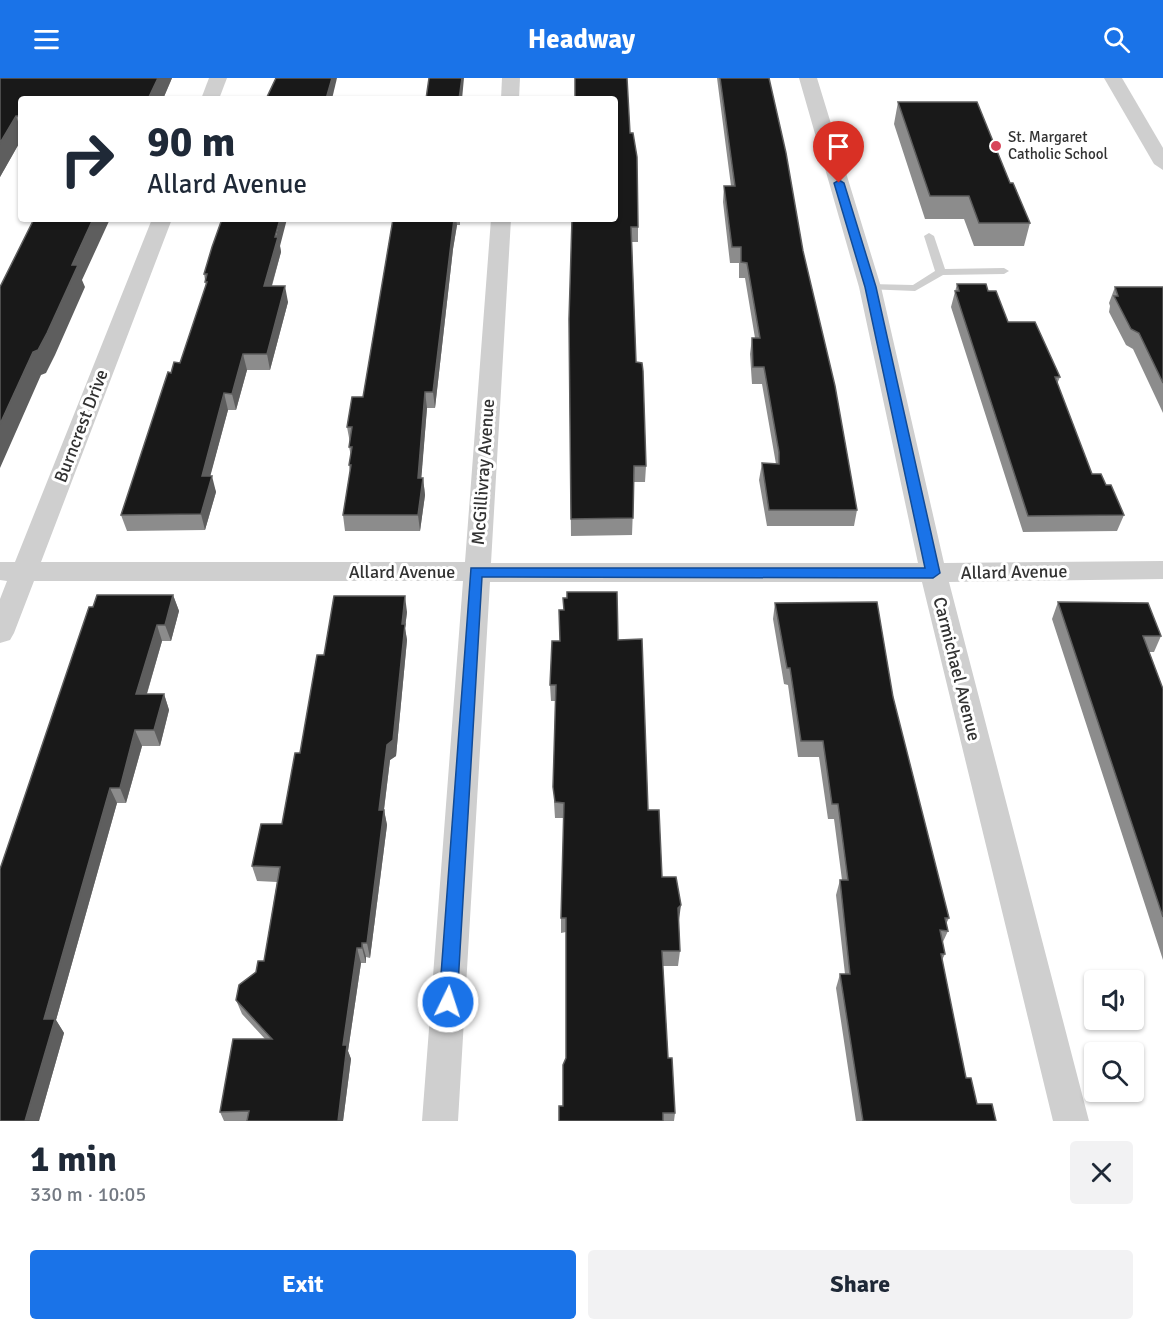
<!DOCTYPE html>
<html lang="en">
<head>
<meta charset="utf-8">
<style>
  :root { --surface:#fff; --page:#f2f2f3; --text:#1f2937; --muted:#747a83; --accent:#1a73e8 }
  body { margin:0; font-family:Signika,sans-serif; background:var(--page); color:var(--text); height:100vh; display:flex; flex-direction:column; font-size:22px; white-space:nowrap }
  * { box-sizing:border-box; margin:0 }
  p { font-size:20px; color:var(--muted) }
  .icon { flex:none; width:33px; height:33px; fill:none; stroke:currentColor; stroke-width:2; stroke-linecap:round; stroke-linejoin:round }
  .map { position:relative; height:1043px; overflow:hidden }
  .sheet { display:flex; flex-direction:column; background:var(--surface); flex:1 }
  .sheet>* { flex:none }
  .hud { position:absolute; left:18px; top:18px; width:600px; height:126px; border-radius:6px; box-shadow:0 2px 4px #0004; background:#fff; color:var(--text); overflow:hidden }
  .tools { position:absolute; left:1084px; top:892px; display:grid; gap:12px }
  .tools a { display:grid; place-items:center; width:60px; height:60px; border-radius:6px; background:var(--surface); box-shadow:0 2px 4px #0004; font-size:30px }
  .pin { position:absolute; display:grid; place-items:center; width:51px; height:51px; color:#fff; margin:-62px -26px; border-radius:50% 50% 50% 0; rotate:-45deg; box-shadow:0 0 6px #0007 }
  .pin .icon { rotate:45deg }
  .me { position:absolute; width:66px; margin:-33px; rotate:4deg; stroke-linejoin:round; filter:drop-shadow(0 0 4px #0008) }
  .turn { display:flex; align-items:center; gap:21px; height:126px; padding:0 30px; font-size:27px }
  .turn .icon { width:78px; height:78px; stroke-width:2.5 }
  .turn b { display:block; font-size:42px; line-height:51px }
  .round { display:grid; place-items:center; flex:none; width:63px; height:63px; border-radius:6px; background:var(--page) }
  .overview { display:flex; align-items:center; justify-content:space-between; height:102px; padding:0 30px }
  h1 { font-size:36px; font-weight:700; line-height:45px }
  .primary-button { display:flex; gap:12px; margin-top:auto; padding:12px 30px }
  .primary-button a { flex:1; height:69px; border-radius:6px; background:var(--accent); color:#fff; font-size:24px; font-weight:700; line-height:69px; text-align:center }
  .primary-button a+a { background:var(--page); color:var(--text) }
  header { display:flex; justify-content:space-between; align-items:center; height:78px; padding:0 30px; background:var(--accent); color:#fff; font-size:27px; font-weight:700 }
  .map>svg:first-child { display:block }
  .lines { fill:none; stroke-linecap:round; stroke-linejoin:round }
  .service { fill:#cfcfcf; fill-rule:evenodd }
  .minor { fill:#cfcfcf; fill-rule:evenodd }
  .wall { fill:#8c8c8c }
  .shaded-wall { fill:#5e5e5e }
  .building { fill:#191919; stroke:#5e5e5e; stroke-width:1.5 }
  .route { fill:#1a73e8; stroke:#114b97; stroke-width:1.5 }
  .poi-dot { fill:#d8455a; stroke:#fff; stroke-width:2 }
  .labels { text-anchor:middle; stroke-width:6; stroke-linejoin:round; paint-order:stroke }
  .far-poi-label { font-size:15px; fill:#323232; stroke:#fff; text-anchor:start }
  .street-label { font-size:18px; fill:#323232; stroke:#fff }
</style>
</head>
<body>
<header><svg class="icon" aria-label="menu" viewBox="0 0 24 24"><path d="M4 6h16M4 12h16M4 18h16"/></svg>Headway<svg class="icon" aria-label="search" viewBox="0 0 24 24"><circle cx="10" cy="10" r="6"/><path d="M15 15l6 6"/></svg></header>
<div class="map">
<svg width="1163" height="1043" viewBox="0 0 1163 1043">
  <rect width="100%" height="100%" fill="#fff"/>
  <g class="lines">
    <!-- service -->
    <path class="service" d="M929,155L934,158L945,191L1004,190L1009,193L1004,196L943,197L915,213L866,211L865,209L870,206L913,207L935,193L924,158Z"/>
    <!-- minor -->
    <g class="minor">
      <path d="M209,0H227L219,21H201Z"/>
      <path d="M502,0H520L519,21H501Z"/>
      <path d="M799,0H817L881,209L944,485L1163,483V501L949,504L1089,1043H1053L922,504H490L458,1043H422L463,503H34L14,555L10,562L0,565V521L7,503L0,502V484H15L152,141H172L41,484H465L491,141H511L491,485H918L859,209Z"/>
      <path d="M1104,0H1122L1163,70V92L1154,86Z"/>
    </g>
  </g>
  <!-- wall -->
  <g class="wall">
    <path d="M0,0H172L163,21H21V62L0,99Z"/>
    <path d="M717,0H769L803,173L857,432L854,448H767L759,402L762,385L776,386L762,306H752L750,276L752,260H755L745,200H739V185H730L723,124L724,108H731Z"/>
    <path d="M898,24L1010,105L1030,145L1024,168H974L964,141H925L894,46Z"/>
    <path d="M630,55L638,149V164H632L636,284L646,388L645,404H634L632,457L571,458L569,241Z"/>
    <path d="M393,141H460V147H457L453,171L435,330H427L421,400H423L425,417L420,453H345L343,437L350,394L349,387L351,378L349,369L350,365L347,349L363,319Z"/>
    <path d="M280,168L281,174L272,208L288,224L270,292H247L236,332H228L210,398L216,414L205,452L127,453L121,437L171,295L180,285L206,208L204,196Z"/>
    <path d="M957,206L988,213L1008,244L1060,299L1057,306L1092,396L1106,407L1124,437L1117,453L1023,454L951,229Z"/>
    <path d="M1115,209H1163V335L1133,271L1126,267L1109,234L1110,228L1109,225Z"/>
    <path d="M173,517L179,533L171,563H162L147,616H164L169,632L160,668H142L126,725H117L56,942L64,955L39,1043L93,529Z"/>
    <path d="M1058,524L1161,558L1154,574H1149L1163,611V882L1052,541Z"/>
    <path d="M775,525L893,619L949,840L946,846L948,853L942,866L945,876L942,882L966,1000L977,1026L996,1043H856L836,910L840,896H845L836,817L840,802H842L834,741H828L819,679H798L788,607L784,606L773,541Z"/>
    <path d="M407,534L405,550L407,562L396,678L390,682L384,732L387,747L370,880L366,879V885H361L348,973L351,981L343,1043H224L220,1034L265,961L242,936L236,922L264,883L277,804L257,803L252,788L282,746L324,577Z"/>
    <path d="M618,562L648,732L662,799L679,842H678L680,873L678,888H663L668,980L675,1035L674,1043H559L563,1028L566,980V854L561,855V840L564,740H555L554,724L555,623H551L550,607Z"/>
  </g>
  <!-- shaded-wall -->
  <g class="shaded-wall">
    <path d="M158,0H172L163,21H148Z"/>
    <path d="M332,0H337L332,21H326Z"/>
    <path d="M462,0H464L462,21H459Z"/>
    <path d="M16,38L21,52V62L0,99V65Z"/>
    <path d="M93,141H110L82,202L85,209L55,277L46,295L41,297L0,390V346Z"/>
    <path d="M280,141H287L280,168L281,174L267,224L264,208Z"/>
    <path d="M454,141H456L457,147L453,171L435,330L433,314Z"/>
    <path d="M285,208L288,224L270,292L267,276Z"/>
    <path d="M243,276L247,292L236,332L232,316Z"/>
    <path d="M425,314L427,330L420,417L418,400Z"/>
    <path d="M224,315L228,332L206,414L202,398Z"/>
    <path d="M212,398L216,414L205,452L201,436Z"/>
    <path d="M423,400L425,417L420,453L418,437Z"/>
    <path d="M173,517L179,533L171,563L165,547Z"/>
    <path d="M405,518L407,534L405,550L407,562L396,678L390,682L382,747L379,732Z"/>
    <path d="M157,547L162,563L142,632L136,616Z"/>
    <path d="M164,616L169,632L160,668L154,652Z"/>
    <path d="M135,652L142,668L126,725L120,710Z"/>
    <path d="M110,710L117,725L56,942L64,955L39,1043H25L44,941Z"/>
    <path d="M384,732L387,747L370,880L367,865Z"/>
    <path d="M681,827L679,842L676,844L678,830Z"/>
    <path d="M362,865L366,879V885L362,870Z"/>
    <path d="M357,870L361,885L348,973L351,981L343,1043H338L343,967Z"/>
  </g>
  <!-- building -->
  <g class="building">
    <path d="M0,0H158L148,21H21V38H16L0,65Z"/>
    <path d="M276,0H332L326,21H266Z"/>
    <path d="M429,0H462L459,21H426Z"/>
    <path d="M575,0H627L630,55H633L637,79L638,149H631L636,284L642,285L643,293L646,388H634L633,440L571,441L569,241L572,141H615V21H575Z"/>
    <path d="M720,0H769L786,75L803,173L835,308L857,432H769L762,385L779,386V374L764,289H753L752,260H760L747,185L741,184V169H732L724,108H735Z"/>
    <path d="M898,24H977L1010,105H1013L1030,145H979L969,118H930Z"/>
    <path d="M34,141H93L72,187H78L47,255L38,272L33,274L0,346V209Z"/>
    <path d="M222,141H280L275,159H278L264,208H285L267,276H243L232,316L224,315L202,398H212L201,436L121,437L168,294L171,295L174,284L180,285L207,204H205L207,196H204L212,169Z"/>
    <path d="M393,141H454L433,314H425L418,400H423L418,437H343L351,387H349L352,369H349L352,349H347L352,319H363Z"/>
    <path d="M957,206H986L988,213H996L1008,244H1035L1060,299H1055L1092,396H1101L1106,407H1111L1124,437L1028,438L955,213H959Z"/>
    <path d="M1115,209H1163V305L1139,255L1131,251L1114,218H1118Z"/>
    <path d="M567,514H617L618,562L642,561L648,732H659L662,799H676L681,827L678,830L680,873H662L668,980H672L675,1035H663V1043H559V1028H563V987L566,980V840H561L564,725L555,724L553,709L556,607H550L552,563H560L559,532H564L563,520H567Z"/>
    <path d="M97,517H173L165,547H157L136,616H164L154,652H135L120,710H110L44,941H55L25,1043H0V791L89,529H93Z"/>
    <path d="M334,518H405L402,546H405L393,662L387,667L379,732H384L367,865H362V870H357L343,967H347L338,1043H247L249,1033L220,1034L233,961H272L236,922L239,907L256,894L258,883H264L280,789L252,788L261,746H282L295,675H300L317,577H324Z"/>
    <path d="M877,524L893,619L949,840H945L948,853L940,852L945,876H941L966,1000H971L977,1026H992L996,1043H863L840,896H850L840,802H848L838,726H832L823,663H801L790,590H787L775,525Z"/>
    <path d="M1058,524L1148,525L1161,558H1143L1163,611V839Z"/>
  </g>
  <!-- route -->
  <path class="route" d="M839,102L844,105L876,209L940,495L933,500L482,499L457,924L454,929L448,932L442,929L439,924L471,490H925L865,209L834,105Z"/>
  <!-- markers -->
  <circle class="poi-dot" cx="996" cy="68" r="6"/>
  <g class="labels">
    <!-- far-poi labels -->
    <g class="far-poi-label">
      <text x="1008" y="64">St. Margaret<tspan x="1008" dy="17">Catholic School</tspan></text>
    </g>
    <!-- street labels -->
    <g class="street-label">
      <text transform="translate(81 348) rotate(-69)" y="6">Burncrest Drive</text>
      <text transform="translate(483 394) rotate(-86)" y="6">McGillivray Avenue</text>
      <text x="402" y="500">Allard Avenue</text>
      <text transform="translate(1014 494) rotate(-1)" y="6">Allard Avenue</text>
      <text transform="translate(957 591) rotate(76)" y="6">Carmichael Avenue</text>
    </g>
  </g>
</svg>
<div class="tools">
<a><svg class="icon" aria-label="sound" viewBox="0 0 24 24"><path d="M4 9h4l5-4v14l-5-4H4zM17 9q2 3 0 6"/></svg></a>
<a><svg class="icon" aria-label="search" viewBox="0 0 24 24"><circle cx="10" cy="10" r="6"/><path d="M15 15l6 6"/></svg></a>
</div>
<div class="pin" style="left:839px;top:105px;background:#d93025"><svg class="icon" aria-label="arrive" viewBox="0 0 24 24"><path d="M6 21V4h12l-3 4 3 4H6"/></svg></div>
<svg class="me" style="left:448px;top:924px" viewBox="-20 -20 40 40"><circle r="17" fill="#1a73e8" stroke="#fff" stroke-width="3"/><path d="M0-11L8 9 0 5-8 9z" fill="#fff"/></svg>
<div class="hud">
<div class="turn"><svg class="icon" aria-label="right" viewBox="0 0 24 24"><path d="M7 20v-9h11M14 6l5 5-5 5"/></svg><div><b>90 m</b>Allard Avenue</div></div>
</div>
</div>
<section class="sheet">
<div class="overview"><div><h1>1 min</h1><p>330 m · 10:05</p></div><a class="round"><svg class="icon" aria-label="close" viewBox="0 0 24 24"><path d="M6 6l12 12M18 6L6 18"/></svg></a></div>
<div class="primary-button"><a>Exit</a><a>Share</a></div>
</section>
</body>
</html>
